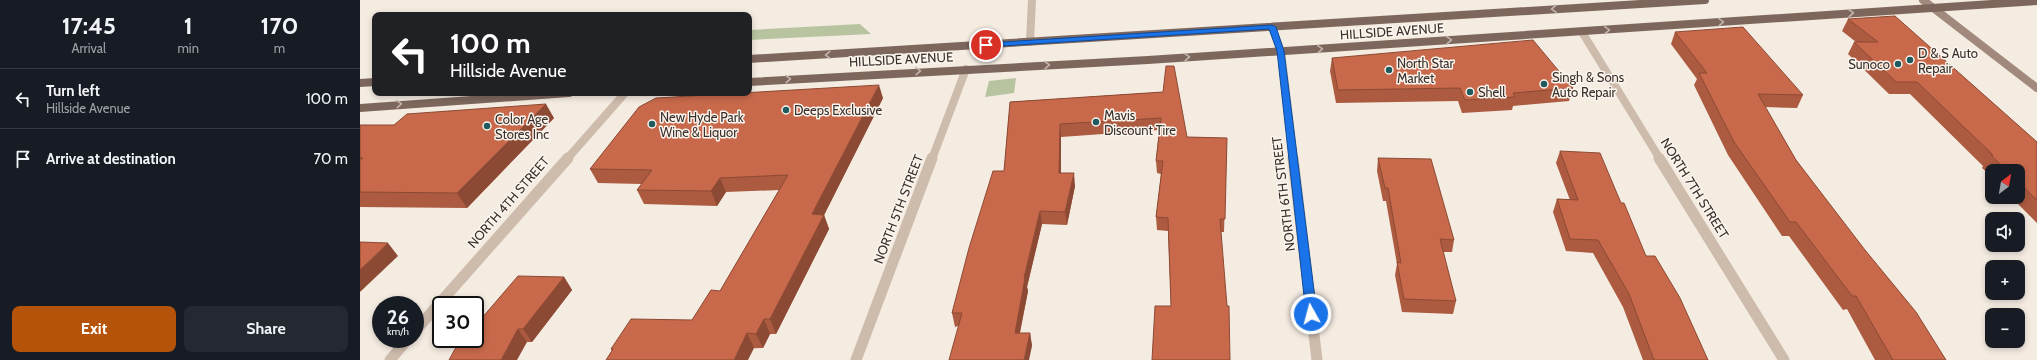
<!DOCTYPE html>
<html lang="en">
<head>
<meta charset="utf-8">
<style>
  :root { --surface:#171b24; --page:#242831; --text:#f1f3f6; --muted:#9ea1a6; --line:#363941; --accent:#b45309 }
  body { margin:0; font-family:Cabin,sans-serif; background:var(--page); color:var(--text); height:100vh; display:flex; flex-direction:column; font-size:15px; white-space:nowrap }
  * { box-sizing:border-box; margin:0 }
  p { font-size:13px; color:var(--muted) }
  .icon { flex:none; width:22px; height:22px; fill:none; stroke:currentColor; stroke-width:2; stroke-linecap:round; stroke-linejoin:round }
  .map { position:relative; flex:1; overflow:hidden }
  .side { display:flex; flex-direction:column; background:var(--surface); width:360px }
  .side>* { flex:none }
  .banner { position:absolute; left:12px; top:12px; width:380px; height:84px; border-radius:8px; box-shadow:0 2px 6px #0003; background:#202124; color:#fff; overflow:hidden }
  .needle { width:26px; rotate:31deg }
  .fabs { position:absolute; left:1625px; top:164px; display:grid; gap:8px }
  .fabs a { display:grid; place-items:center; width:40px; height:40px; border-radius:8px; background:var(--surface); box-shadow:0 2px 6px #0003; font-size:20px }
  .speed { position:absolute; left:12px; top:296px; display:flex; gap:8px; font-size:20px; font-weight:700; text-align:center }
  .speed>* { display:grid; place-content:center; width:52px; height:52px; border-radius:50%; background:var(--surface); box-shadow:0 2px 6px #0003; line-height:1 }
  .speed small { font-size:10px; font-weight:400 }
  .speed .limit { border:2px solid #111; border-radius:6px; background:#fff; color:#111 }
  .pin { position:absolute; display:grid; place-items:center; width:34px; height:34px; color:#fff; margin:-17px; border:2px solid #fff; border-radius:50%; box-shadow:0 1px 4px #0007 }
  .me { position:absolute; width:44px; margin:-22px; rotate:353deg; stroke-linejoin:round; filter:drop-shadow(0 0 3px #0008) }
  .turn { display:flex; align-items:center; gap:14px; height:84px; padding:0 12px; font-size:18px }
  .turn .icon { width:52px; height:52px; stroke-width:2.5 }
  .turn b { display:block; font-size:28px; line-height:34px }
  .eta { display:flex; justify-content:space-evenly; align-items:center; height:68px; text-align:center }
  .eta b { font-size:24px; font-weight:700; line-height:28px }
  .cta { display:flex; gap:8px; margin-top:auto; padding:8px 12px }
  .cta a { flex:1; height:46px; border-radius:8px; background:var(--accent); color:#fff; font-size:16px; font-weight:700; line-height:46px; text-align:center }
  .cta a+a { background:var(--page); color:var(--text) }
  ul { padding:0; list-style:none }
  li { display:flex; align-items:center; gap:12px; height:60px; padding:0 12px; border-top:1px solid var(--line) }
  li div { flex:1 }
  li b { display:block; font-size:15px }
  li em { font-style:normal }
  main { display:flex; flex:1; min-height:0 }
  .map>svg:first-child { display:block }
  .green { fill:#b8c4a0 }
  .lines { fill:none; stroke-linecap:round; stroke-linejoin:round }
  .minor-far1 { stroke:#cdbbac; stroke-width:8 }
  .minor { stroke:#cdbbac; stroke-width:11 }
  .secondary { stroke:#a18a7d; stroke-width:8 }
  .primary { stroke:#7d675c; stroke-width:8 }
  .wall { fill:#ac5a40 }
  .shaded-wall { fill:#8c4a34 }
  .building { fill:#c8694b; stroke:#8c4a34 }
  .oneway { stroke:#c2b5ac }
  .route { fill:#1a73e8; stroke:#114b97 }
  .poi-dot { fill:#1f5a5e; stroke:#fbf5ee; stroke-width:1.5 }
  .labels { text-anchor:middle; stroke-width:3; stroke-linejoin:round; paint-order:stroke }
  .street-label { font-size:13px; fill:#3b302b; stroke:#fbf5ee }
  .poi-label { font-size:13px; fill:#3b302b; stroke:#fbf5ee; text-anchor:start }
</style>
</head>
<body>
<main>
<section class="side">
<div class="eta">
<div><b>17:45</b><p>Arrival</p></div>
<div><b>1</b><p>min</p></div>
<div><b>170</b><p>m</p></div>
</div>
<ul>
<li><svg class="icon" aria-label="left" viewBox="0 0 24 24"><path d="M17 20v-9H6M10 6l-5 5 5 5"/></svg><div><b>Turn left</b><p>Hillside Avenue</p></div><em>100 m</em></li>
<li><svg class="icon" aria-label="arrive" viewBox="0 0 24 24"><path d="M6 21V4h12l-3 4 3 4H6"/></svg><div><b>Arrive at destination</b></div><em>70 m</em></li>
</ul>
<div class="cta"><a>Exit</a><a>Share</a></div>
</section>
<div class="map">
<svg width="1677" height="360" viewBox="0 0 1677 360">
  <rect width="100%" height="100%" fill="#f4ebe1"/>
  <!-- green -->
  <g class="green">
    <path d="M500,24L511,34L389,40V30Z"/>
    <path d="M656,78L654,93L625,97L629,81Z"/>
  </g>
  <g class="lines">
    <!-- minor-far1 -->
    <g class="minor-far1">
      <path d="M912,27L921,51L934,159"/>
      <path d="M1222,32L1300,159"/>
      <path d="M670,42L672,0"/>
      <path d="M207,159L265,93"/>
      <path d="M572,159L606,69"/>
    </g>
    <!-- minor -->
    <g class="minor">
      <path d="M933,158L957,360"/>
      <path d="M1299,158L1424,360"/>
      <path d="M55,331L208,158"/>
      <path d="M30,360L48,339"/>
      <path d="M496,360L572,158"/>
    </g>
    <!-- secondary -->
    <path class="secondary" d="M1563,0L1677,88"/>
    <!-- primary -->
    <g class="primary">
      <path d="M389,59L1345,0"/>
      <path d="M389,82L788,60L1677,1"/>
      <path d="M0,83L15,82"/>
      <path d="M0,108L209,93"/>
    </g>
  </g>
  <!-- wall -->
  <g class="wall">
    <path d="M1488,19L1677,142V223L1651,197H1658V171H1632V177L1622,168L1623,166L1550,94H1529L1488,54L1494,42H1496L1482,31Z"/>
    <path d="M1315,32L1443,95L1437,108L1405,107L1436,160L1586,360H1515L1487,309L1483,310L1429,236H1422L1368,155L1334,85L1337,79L1311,44Z"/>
    <path d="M972,58L1213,88L1209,101L1153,106L1152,110L1102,113L1098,101L976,103L970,71Z"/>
    <path d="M803,92L827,137L867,138L864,232H861L811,306L808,231L797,230L796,217L801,174L797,173L796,161L799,130L701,137V173L715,186L707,225L682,224L667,287L668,291L660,333H670L672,346L598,326L595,327L592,313L644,171L650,102Z"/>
    <path d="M523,98L464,215L469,229L416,334H410L403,348L252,351L251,349L332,320L360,291L419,190L366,192L357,206L284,204L277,190L282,184L238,183L230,169Z"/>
    <path d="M194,118L107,208L0,207V125H34Z"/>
    <path d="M1200,151L1261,203L1286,256L1348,360H1283L1263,307L1233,253L1206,251L1193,212L1197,199L1210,200L1196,163Z"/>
    <path d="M1018,158L1094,240L1092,252H1083L1096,301L1093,314L1042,312L1035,275L1037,264L1026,201H1023L1017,171Z"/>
    <path d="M204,277L212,290L172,342H167L89,360Z"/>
  </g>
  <!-- shaded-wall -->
  <g class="shaded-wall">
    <path d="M519,85L523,98L457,229L452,214Z"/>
    <path d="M186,104L194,118L107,208L97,193Z"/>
    <path d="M700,124L701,137V185L699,173Z"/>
    <path d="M714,173L715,186L707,225L705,212Z"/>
    <path d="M360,178L366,192L357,206L351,191Z"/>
    <path d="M680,211L682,224L667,287L668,291L657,346L655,333L664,278Z"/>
    <path d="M464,215L469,229L416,334L410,319Z"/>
    <path d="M28,243L38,256L0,292V270Z"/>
    <path d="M204,277L212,290L172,342L163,329Z"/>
    <path d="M404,319L410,334L403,348L396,334Z"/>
    <path d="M158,329L167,342L157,360H141Z"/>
    <path d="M387,333L394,348L388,360H374Z"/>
    <path d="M670,333L672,346L669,360H664Z"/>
  </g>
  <!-- building -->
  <g class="building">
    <path d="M1535,16L1677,142V200L1658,182V171H1647L1631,155H1633L1557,82H1536L1494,42H1518L1488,19Z"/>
    <path d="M1383,27L1443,95L1398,94L1436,160L1505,250L1556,312L1586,360H1533L1496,296H1492L1436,222H1430L1374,142L1339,73H1347L1315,32Z"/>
    <path d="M1173,40L1213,88L1153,93L1155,97L1105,100L1100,88L978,90L972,58Z"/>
    <path d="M806,66H814L827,137L867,138L865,219H860L867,306H869L870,360H792L795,306H811L808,218L796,217L803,161H796L801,118L700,124L699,173H714L705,212L680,211L664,278H665L655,333H670L664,360H589L602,313H592L609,248L633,171H644L650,102L803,92Z"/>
    <path d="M519,85L452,214L464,215L410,319H404L396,334L387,333L374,360H246L253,349H251L271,319L332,320L351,290L360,291L428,175L360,178L351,191L277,190L292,170L230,169L279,107L296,98Z"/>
    <path d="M186,104L97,193L0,192V160L3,158H0V125H34L47,114Z"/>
    <path d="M1200,151L1240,153L1261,203H1264L1286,256H1295L1320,298L1348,360H1294L1269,294L1238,240L1210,239L1197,199L1218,200Z"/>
    <path d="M1018,158L1071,159L1094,240L1080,239L1096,301L1044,299L1037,262L1041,263L1028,188H1025Z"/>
    <path d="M0,242L28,243L0,270Z"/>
    <path d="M158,276L204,277L163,329H158L141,360H89L95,349L104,339H115V326Z"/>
  </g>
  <!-- one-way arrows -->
  <defs><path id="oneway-chevron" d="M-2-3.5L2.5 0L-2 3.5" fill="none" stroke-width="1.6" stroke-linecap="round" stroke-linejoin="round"/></defs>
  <g class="oneway">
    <use href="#oneway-chevron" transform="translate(1194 9) rotate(176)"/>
    <use href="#oneway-chevron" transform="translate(1491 13) rotate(-4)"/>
    <use href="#oneway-chevron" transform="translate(1361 22) rotate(-4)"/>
    <use href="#oneway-chevron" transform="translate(1247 30) rotate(-4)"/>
    <use href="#oneway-chevron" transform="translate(1089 40) rotate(-4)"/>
    <use href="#oneway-chevron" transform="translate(960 49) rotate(-4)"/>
    <use href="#oneway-chevron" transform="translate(468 55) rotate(177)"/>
    <use href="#oneway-chevron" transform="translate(827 57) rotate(-4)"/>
    <use href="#oneway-chevron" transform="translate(687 65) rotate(-3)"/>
    <use href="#oneway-chevron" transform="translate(558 71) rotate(-3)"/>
    <use href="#oneway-chevron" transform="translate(428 79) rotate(-3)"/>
    <use href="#oneway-chevron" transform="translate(39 104) rotate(-5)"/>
  </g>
  <!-- route -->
  <path class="route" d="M912,25L916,27L924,51L957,314L951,318L946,314L917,51L909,29L626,47L623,45L626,43Z"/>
  <!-- markers -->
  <g class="poi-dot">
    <circle cx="1550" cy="60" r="4"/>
    <circle cx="1538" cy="64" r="4"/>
    <circle cx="1029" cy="70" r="4"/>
    <circle cx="1184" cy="84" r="4"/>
    <circle cx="1110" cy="92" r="4"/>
    <circle cx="426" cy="110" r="4"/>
    <circle cx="736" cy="122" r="4"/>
    <circle cx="292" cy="124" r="4"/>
    <circle cx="127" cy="126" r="4"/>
  </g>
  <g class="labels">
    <!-- street labels -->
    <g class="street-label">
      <text transform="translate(1032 31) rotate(-4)" y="5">HILLSIDE AVENUE</text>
      <text transform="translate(541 59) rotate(-3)" y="5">HILLSIDE AVENUE</text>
      <text transform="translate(1335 188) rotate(58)" y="5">NORTH 7TH STREET</text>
      <text transform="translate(923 194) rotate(-97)" y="5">NORTH 6TH STREET</text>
      <text transform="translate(148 202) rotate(-49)" y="5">NORTH 4TH STREET</text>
      <text transform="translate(538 209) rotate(-69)" y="5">NORTH 5TH STREET</text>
    </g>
    <!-- poi labels -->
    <g class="poi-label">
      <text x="1558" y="58">D &amp; S Auto<tspan x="1558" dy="15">Repair</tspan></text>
      <text x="1037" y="68">North Star<tspan x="1037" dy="15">Market</tspan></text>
      <text x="1530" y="69" text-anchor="end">Sunoco</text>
      <text x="1192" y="82">Singh &amp; Sons<tspan x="1192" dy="15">Auto Repair</tspan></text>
      <text x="1118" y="97">Shell</text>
      <text x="434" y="115">Deeps Exclusive</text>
      <text x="744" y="120">Mavis<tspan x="744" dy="15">Discount Tire</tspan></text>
      <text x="300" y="122">New Hyde Park<tspan x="300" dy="15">Wine &amp; Liquor</tspan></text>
      <text x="135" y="124">Color Age<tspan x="135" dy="15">Stores Inc</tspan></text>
    </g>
  </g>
</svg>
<div class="fabs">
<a><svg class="needle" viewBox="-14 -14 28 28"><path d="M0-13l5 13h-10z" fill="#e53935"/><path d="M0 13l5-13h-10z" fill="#9ea1a6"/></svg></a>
<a><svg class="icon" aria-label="sound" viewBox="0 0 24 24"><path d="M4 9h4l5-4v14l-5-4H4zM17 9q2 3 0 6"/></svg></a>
<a>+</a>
<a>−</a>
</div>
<div class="speed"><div>26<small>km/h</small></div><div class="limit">30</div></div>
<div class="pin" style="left:626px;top:45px;background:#d93025"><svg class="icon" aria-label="arrive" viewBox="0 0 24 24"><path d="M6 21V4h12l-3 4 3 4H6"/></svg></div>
<svg class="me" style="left:951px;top:314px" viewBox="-20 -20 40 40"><circle r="17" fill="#1a73e8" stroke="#fff" stroke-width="3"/><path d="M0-11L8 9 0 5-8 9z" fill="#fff"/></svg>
<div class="banner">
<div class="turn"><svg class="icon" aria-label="left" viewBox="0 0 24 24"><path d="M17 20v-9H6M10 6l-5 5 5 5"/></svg><div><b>100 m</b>Hillside Avenue</div></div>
</div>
</div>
</main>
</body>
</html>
